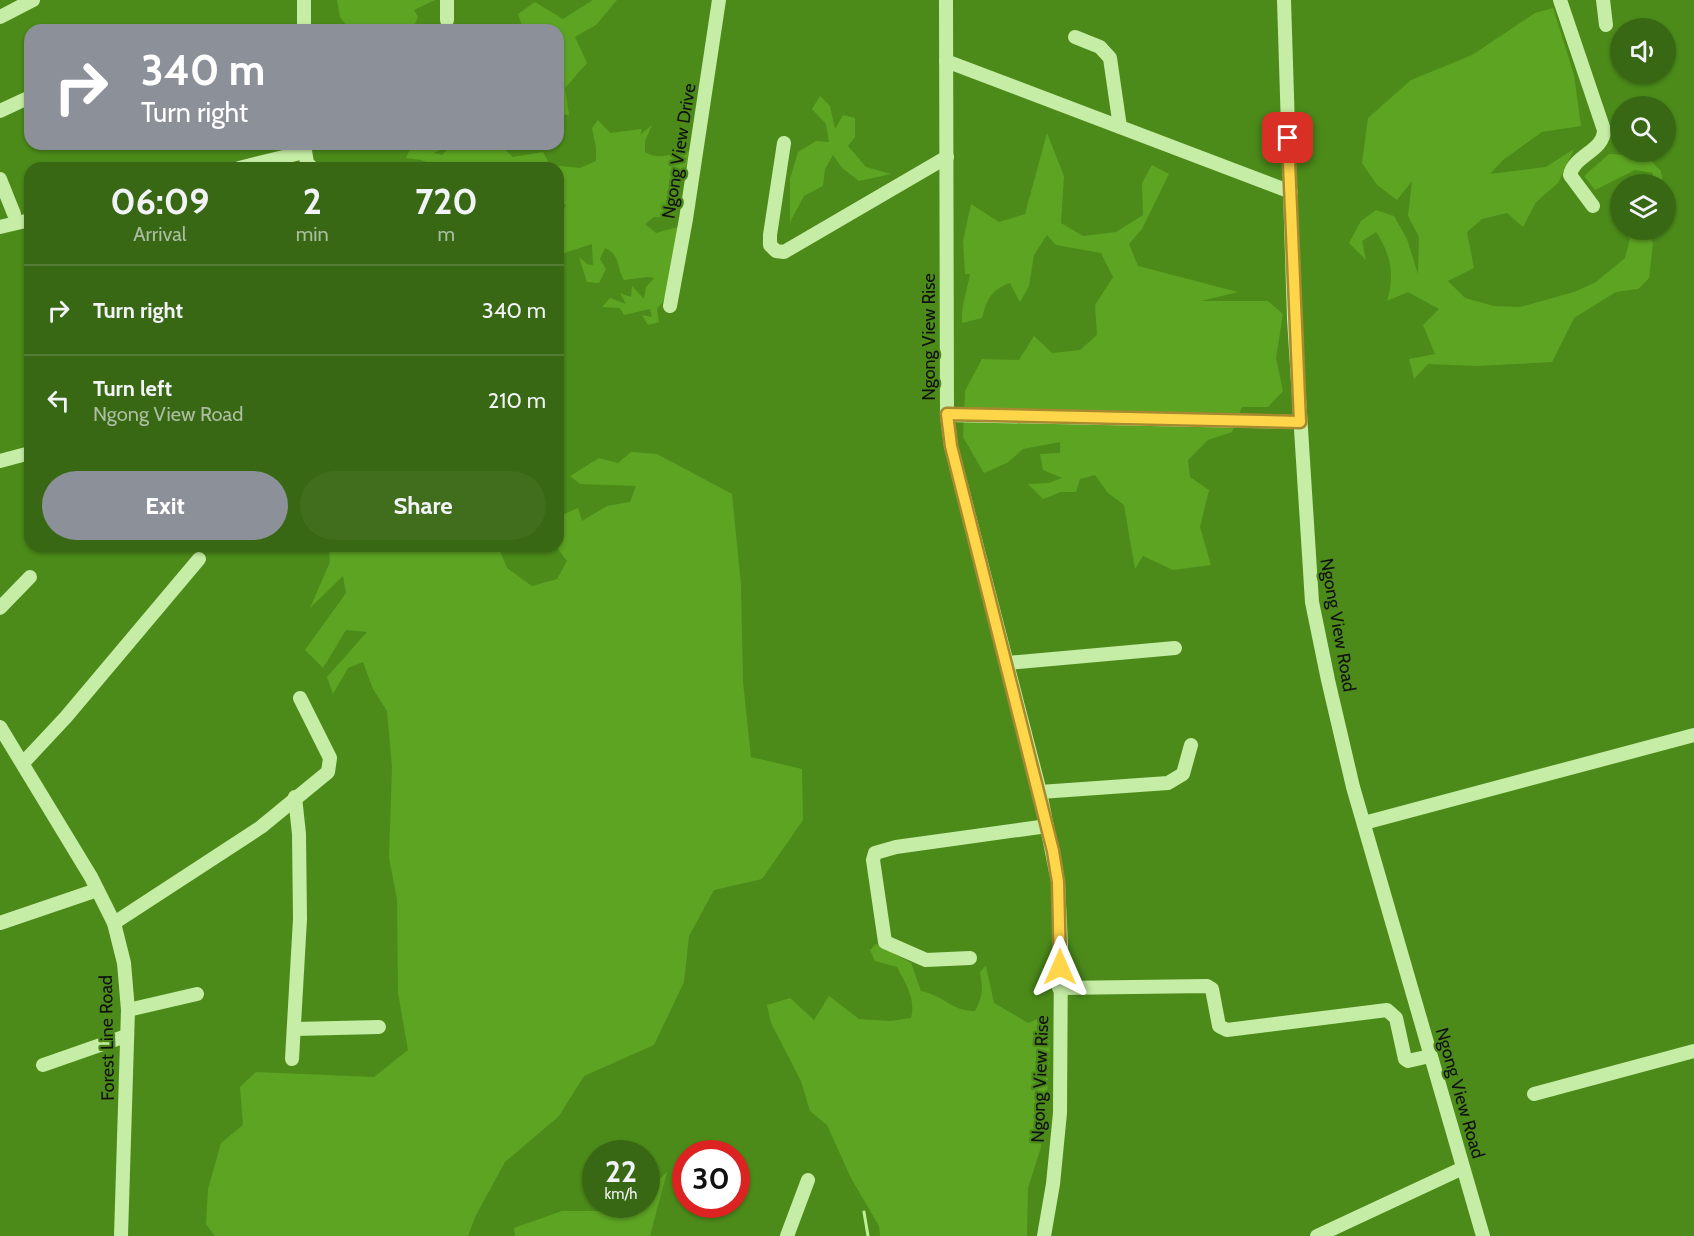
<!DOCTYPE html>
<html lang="en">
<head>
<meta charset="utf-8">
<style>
  :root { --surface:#396814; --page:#406e1d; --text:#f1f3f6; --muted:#abbea0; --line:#537b34; --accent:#8c9099 }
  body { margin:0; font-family:Cabin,sans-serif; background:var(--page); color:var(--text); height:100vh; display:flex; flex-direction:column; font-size:22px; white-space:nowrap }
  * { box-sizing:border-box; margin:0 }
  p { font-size:20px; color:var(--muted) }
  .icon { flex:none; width:33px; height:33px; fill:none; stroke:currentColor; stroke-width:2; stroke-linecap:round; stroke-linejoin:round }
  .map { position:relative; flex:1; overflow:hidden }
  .details { position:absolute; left:24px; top:162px; width:540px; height:390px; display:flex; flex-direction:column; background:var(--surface); border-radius:18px; box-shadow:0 2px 4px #0004 }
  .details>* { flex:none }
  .guide { position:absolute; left:24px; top:24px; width:540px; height:126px; border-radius:18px; box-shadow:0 2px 4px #0004; background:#8c9099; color:#fff; overflow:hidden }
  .tools { position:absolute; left:1610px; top:18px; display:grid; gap:12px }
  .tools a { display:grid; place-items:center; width:66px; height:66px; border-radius:50%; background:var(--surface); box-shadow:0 2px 4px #0004; font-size:30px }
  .speed { position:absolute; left:582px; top:1140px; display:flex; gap:12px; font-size:30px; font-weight:700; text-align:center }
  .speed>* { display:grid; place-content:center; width:78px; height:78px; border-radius:50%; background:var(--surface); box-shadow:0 2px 4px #0004; line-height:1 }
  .speed small { font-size:15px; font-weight:400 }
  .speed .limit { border:9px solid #d22; background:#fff; color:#111 }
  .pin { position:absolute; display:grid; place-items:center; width:51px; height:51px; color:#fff; margin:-26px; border-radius:12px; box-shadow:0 3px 9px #0006 }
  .me { position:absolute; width:66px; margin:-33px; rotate:0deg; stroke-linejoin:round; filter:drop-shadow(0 0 4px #0008) }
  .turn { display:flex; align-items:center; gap:21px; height:126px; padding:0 18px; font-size:27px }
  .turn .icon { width:78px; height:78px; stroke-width:2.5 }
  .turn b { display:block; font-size:42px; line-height:51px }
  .eta { display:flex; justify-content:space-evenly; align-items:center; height:102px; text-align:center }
  .eta b { font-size:36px; font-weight:700; line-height:42px }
  .button { display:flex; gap:12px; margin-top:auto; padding:12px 18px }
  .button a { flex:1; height:69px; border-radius:36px; background:var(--accent); color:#fff; font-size:24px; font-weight:700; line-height:69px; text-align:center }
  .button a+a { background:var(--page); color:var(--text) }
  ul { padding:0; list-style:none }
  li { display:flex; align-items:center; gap:18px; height:90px; padding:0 18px; border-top:2px solid var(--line) }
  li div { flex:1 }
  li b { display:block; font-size:22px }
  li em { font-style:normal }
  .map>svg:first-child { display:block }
  .green { fill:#5da423 }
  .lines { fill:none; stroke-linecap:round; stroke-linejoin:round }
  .stream { stroke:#c1f098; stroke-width:3 }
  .minor { stroke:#c6eda5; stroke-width:14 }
  .route-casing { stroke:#a68a30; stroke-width:15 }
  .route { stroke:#ffd54a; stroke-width:10 }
  .labels { text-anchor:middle; stroke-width:4.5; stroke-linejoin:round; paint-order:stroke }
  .street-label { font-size:18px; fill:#111; stroke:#4c8b1a }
</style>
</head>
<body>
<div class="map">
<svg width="1694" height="1236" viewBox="0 0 1694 1236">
  <rect width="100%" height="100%" fill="#4c8b1a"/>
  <!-- green -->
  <g class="green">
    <path d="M337,0H435L414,10L418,17L412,30H350L340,17Z"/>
    <path d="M593,0H617L596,25L575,37L587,63L565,88L569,115L558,114V30H524L518,14L535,2L563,19Z"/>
    <path d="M1553,8L1574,75L1581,126L1542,132L1503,160L1490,174L1546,167L1574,149L1558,183L1536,202L1523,227L1507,213L1482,219L1467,232L1474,268L1448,281L1465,298L1494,306L1520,307L1574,292L1596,282L1625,258L1630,239L1624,230H1646L1653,243L1649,278L1638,289L1616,292L1574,318L1552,362L1478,366L1428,364L1414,379L1409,359L1435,354L1423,325L1439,309L1408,292L1387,301C1395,276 1391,254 1376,232L1362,241L1366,260L1349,243L1361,221L1376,210L1394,216L1407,239L1418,274L1419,237L1408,216L1412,181L1397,200L1377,185L1362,163L1368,118L1411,80L1472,55L1535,13Z"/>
    <path d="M820,96L830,106L835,129L843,115L855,118V137L848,146L866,167L891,174L859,181L842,168L833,155L825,169L823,186L804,196L790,222V179L798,152L816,141L829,142L826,124L812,109Z"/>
    <path d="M598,120L610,133L642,129L640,135L652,125L645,141V152C662,163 675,149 693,152L680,178V208L669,218L654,217L645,224L656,233L678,227C673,252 676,290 657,309L659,322L648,325L642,315L652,317L650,309L624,315L620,308L602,307L610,298L626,304L620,293L631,297L632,286L644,299L646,287L654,278L648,277L624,280C616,267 621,255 605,248L600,259L606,269L599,283L587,282L579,257L587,264L593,265L592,244L558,255V222L566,205L558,201V168H441L421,160L406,158L412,144L445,146L434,153L442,155L453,144H468L466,149L503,148L513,157L543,152L550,165L580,168L596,161V148L592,128Z"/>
    <path d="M1047,133L1064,176L1061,223L1083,236L1116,232L1143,215L1142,183L1152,165L1169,174L1142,229L1129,244L1138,266L1238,292L1201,301H1268L1283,314L1276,358L1283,391L1268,407H1242L1232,432L1208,440L1188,460L1190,477L1209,490L1200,527L1211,565L1173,570L1143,556L1135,569L1124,505L1108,493L1095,475L1080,479L1076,492H1061L1043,499L1028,484L1049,483L1062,478L1043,470L1040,454L1060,453V442L1023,449L1007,463L984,473L963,437L965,391L982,359L1019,360L1034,336L1052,353L1080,350L1097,335L1095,305L1113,277L1101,253L1056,245L1047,235L1034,255L1029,286L1020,302L1010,283C991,290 987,299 982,318L962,323C961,305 967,292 970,274H965L963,241L971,204L999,222L1025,214Z"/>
    <path d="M1609,154L1646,156L1661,171L1663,184H1653V173L1635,170L1595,190L1584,176Z"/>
    <path d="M631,452L657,454L732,494L741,584L743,682L751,757L802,769L803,820L762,879L714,890L689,936L684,982L654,1045L584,1076L559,1116L505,1162L476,1215L468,1236H215L206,1224L208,1189L221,1143L243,1125L240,1087L256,1072L374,1077L408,1050L398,993L397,899L389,858L392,767L387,711L373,689L363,662L348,668L333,694L327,677L367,632L346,630L323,668L305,650L346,593L343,576L310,608L330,562L329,546H498L507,568L532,586L557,579L567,561L556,546H558V509L562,515L578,508L582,521L607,506L630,502L636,486L580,484L570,476L599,458L618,463Z"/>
    <path d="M876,944L911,963L921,991C942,995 954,1012 975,1011C983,996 983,989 980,972L986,966L994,1003L1028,1023L1044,1016L1050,1044L1047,1100L1041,1147L1028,1188L1027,1236H880L879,1226L851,1178L827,1125L810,1111L801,1081L771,1023L767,1005L790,998L814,1020L829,996L859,1019L890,1021L911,1018C916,999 906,984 897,967L875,961L870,950Z"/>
    <path d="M667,1172L650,1236H515L514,1228L562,1211H617L630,1205L646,1204L647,1191Z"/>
  </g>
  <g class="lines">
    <!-- stream -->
    <path class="stream" d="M864,1212L868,1236"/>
    <!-- minor -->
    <g class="minor">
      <path d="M946,0L947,415L951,446L1040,792L1058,882L1061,945L1060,1113L1053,1184L1044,1236"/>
      <path d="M1284,0L1294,319L1312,602L1328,680L1353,787L1483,1236"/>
      <path d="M1560,0L1604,130C1604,151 1574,155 1570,175L1593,206"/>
      <path d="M1603,0L1606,25"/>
      <path d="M0,17L33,0"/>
      <path d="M447,20V0"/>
      <path d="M304,30V0"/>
      <path d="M1075,37L1100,47L1110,58L1120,127"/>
      <path d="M946,61L1291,192"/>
      <path d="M0,111L30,97"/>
      <path d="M784,143L770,235V245L776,251L784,252L947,157"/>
      <path d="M304,145L307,163L312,168"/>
      <path d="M239,168L304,152"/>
      <path d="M0,179L14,214"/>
      <path d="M0,227L30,220"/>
      <path d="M670,306L686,219L719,0"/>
      <path d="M947,415L1300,422"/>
      <path d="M0,461L30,453"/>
      <path d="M0,608L30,577"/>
      <path d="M1007,663L1175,648"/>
      <path d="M0,727L91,877L114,923L124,963L128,1010L121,1236"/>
      <path d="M23,763L66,717L199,559"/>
      <path d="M1040,792L1168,783L1183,774L1191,745"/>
      <path d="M1364,823L1694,735"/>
      <path d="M0,923L97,890"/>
      <path d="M114,923L261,827L328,772L330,758L300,698"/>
      <path d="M970,958L926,960L885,942L873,860L875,853L896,847L1047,826"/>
      <path d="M1059,988L1207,986L1212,989L1219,1026L1227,1030L1387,1010L1396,1018L1405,1059L1408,1061L1430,1056"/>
      <path d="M128,1010L197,994"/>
      <path d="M294,1029L379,1027"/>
      <path d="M292,1059L300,919L299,834L295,797"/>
      <path d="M43,1065L126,1036"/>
      <path d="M1534,1094L1694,1051"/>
      <path d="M787,1236L808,1180"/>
      <path d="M1317,1236L1463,1168"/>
    </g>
  </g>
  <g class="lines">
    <!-- route casing -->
    <g class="route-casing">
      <path id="route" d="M1060,967L1058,882L1053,851L951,446L947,414L1300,422L1288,138"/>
    </g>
    <!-- route -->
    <use href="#route" class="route"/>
  </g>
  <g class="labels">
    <!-- street labels -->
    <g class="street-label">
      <text transform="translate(679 151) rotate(-81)" y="6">Ngong View Drive</text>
      <text transform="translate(929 337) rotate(-90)" y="6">Ngong View Rise</text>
      <text transform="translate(1338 625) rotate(80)" y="6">Ngong View Road</text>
      <text transform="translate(107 1038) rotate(-91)" y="6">Forest Line Road</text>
      <text transform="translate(1040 1079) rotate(-88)" y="6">Ngong View Rise</text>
      <text transform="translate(1460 1093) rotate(74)" y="6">Ngong View Road</text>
    </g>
  </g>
</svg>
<div class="tools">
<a><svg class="icon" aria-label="sound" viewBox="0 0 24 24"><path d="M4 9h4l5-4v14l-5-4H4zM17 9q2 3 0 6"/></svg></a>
<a><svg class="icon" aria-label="search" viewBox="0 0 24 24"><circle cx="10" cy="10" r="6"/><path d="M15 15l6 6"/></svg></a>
<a><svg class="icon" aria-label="layers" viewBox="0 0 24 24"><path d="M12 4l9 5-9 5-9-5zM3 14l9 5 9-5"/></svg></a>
</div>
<div class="speed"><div>22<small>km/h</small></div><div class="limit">30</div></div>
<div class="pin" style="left:1288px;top:138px;background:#d93025"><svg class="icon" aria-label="arrive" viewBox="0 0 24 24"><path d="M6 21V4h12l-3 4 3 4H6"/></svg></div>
<svg class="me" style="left:1060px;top:967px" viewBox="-20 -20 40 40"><path d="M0-17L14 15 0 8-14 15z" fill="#ffd54a" stroke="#fff" stroke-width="4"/></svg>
<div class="guide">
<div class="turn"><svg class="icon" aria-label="right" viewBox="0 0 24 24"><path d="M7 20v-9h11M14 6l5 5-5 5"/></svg><div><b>340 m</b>Turn right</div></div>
</div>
<section class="details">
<div class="eta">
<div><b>06:09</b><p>Arrival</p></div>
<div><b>2</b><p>min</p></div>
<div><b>720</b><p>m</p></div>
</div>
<ul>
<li><svg class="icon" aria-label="right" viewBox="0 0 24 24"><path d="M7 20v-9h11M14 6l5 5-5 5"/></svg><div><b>Turn right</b></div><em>340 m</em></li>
<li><svg class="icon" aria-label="left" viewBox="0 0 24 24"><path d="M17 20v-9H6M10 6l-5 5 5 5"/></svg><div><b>Turn left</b><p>Ngong View Road</p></div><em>210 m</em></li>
</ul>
<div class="button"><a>Exit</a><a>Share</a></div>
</section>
</div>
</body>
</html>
